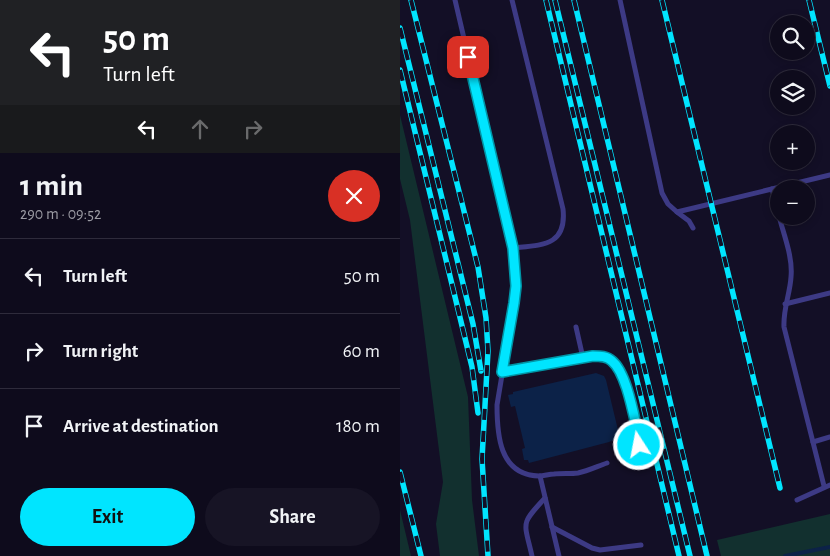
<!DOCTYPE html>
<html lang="en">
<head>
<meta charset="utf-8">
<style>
  :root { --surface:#0e0b1c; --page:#171425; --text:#f1f3f6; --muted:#9b9ba3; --line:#2e2b3b; --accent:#00e5ff }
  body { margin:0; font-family:"Alegreya Sans",sans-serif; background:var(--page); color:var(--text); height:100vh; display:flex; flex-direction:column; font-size:19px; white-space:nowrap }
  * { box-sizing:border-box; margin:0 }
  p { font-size:16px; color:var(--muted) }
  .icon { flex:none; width:28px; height:28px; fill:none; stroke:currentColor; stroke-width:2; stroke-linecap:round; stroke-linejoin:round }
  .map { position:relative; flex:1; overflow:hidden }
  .side { display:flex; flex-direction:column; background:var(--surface); width:400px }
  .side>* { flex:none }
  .hud { background:#202124; color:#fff; overflow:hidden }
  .tools { position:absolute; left:370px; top:15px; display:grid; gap:10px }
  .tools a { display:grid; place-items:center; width:45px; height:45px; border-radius:50%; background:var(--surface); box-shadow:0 2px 8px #0003,0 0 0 1px var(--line); font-size:25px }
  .pin { position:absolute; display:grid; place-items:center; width:42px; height:42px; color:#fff; margin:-21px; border-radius:10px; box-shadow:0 2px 8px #0006 }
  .me { position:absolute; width:55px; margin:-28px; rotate:349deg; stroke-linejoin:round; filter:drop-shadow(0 0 4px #0008) }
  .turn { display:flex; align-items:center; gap:18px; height:105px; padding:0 20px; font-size:22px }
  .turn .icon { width:65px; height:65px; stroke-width:2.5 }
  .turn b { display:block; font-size:35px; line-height:42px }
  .lanes { display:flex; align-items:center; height:48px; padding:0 20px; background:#0003; justify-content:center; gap:25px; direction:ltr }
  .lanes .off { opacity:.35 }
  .round { display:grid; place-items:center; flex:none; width:52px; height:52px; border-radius:26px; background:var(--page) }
  .headline { display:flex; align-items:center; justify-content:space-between; height:85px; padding:0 20px }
  h1 { font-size:30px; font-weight:600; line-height:38px }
  .button { display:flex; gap:10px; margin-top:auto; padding:10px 20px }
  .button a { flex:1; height:58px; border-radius:30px; background:var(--accent); color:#111; font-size:20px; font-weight:600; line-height:58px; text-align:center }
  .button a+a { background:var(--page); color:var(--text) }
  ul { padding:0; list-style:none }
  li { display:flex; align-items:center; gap:15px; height:75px; padding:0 20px; border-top:1px solid var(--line) }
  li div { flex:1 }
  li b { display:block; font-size:19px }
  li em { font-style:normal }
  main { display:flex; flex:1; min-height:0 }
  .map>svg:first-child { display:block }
  .green { fill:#12302f }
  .water { fill:#0c2248 }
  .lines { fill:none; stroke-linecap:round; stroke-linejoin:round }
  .stream { stroke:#0c2248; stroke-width:4 }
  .service { stroke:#3d3a85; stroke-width:5 }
  .rail-casing { stroke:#00e5ff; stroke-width:5.5 }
  .rail { stroke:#130f26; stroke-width:4; stroke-dasharray:11; stroke-linecap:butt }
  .route-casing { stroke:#0095a6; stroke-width:12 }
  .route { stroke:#00e5ff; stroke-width:9 }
</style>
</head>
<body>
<main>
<section class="side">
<div class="hud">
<div class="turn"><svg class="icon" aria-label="left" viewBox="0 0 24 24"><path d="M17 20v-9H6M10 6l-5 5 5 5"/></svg><div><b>50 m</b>Turn left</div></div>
<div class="lanes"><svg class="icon" aria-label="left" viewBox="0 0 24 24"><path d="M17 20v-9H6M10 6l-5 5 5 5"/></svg><svg class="icon off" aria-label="ahead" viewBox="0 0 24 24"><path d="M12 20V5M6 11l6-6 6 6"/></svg><svg class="icon off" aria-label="right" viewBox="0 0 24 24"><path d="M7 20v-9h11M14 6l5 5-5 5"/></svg></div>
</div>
<div class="headline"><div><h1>1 min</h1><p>290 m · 09:52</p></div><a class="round" style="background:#d93025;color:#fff"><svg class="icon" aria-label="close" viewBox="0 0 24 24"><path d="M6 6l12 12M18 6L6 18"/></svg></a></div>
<ul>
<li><svg class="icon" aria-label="left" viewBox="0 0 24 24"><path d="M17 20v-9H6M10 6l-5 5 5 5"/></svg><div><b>Turn left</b></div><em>50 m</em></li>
<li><svg class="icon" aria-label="right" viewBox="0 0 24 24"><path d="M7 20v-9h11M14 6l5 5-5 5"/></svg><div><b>Turn right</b></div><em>60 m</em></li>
<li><svg class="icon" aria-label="arrive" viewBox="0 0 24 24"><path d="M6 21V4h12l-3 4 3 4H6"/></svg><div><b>Arrive at destination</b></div><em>180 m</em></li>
</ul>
<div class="button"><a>Exit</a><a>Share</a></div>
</section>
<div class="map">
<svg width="430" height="556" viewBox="0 0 430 556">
  <rect width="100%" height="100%" fill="#130f26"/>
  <!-- green -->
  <g class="green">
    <path d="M0,115L68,397L72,500L79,556H40L36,524L43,482L10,220L0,179Z"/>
    <path d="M0,510L11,556H0Z"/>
    <path d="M430,514V556H321L317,540Z"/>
  </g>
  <!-- water -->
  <path class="water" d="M196,373L204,376L206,380L218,430L217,438L209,442L129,463L128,460H124L122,449L125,448L115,406L111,407L108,395L113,394V392Z"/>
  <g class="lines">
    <!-- stream -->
    <path class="stream" d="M385,556L430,547"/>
    <!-- service -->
    <g class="service">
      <path d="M55,0L113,248L116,286L114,303L97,405C97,434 99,475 139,476C144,476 149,474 154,474C162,473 170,474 178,473C188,471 198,466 207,463"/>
      <path d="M112,0L163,209C167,246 142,245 113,248"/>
      <path d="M220,0L262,193L268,204L277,212L430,175"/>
      <path d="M372,189L379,213"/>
      <path d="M277,212L289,221L293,228"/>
      <path d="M379,216C384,236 393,257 391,277C390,294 383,309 384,327L424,486"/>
      <path d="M385,304L430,293"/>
      <path d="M176,327L183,358"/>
      <path d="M102,372L193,356C211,356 219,365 225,381L239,438L237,451L232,455"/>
      <path d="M413,442L430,437"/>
      <path d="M140,476L159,556"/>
      <path d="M397,500L430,485"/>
      <path d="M152,527L192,548L200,550L241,545"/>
      <path d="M132,556C124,521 120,525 145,498"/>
    </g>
    <!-- rail casing -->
    <g class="rail-casing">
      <g id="rail">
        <path d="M11,0L78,267L86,318L88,351L82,459L88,556"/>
        <path d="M146,0L279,556"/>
        <path d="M155,0L290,556"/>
        <path d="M174,0L307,556"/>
        <path d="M262,0L380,488"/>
        <path d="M409,0L430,86"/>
        <path d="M0,28L73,324L81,371"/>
        <path d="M0,70L72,367L78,413"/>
        <path d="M0,472L21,556"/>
      </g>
    </g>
    <!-- rail -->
    <use href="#rail" class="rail"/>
  </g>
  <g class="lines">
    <!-- route casing -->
    <g class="route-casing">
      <path id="route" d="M68,57L113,248L116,286L114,303L102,372L193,356C200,356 207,356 212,361C227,373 234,418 239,438V445"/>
    </g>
    <!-- route -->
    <use href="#route" class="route"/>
  </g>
</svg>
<div class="tools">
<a><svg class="icon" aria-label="search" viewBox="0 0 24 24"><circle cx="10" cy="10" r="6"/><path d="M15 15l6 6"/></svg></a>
<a><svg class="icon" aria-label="layers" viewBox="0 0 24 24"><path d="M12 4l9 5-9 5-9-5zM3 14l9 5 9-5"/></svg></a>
<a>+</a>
<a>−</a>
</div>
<div class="pin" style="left:68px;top:57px;background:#d93025"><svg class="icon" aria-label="arrive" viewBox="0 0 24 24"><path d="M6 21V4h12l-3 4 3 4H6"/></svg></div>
<svg class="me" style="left:239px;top:445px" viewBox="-20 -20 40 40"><circle r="17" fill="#00e5ff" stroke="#fff" stroke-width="3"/><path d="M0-11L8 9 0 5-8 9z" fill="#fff"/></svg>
</div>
</main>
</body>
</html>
